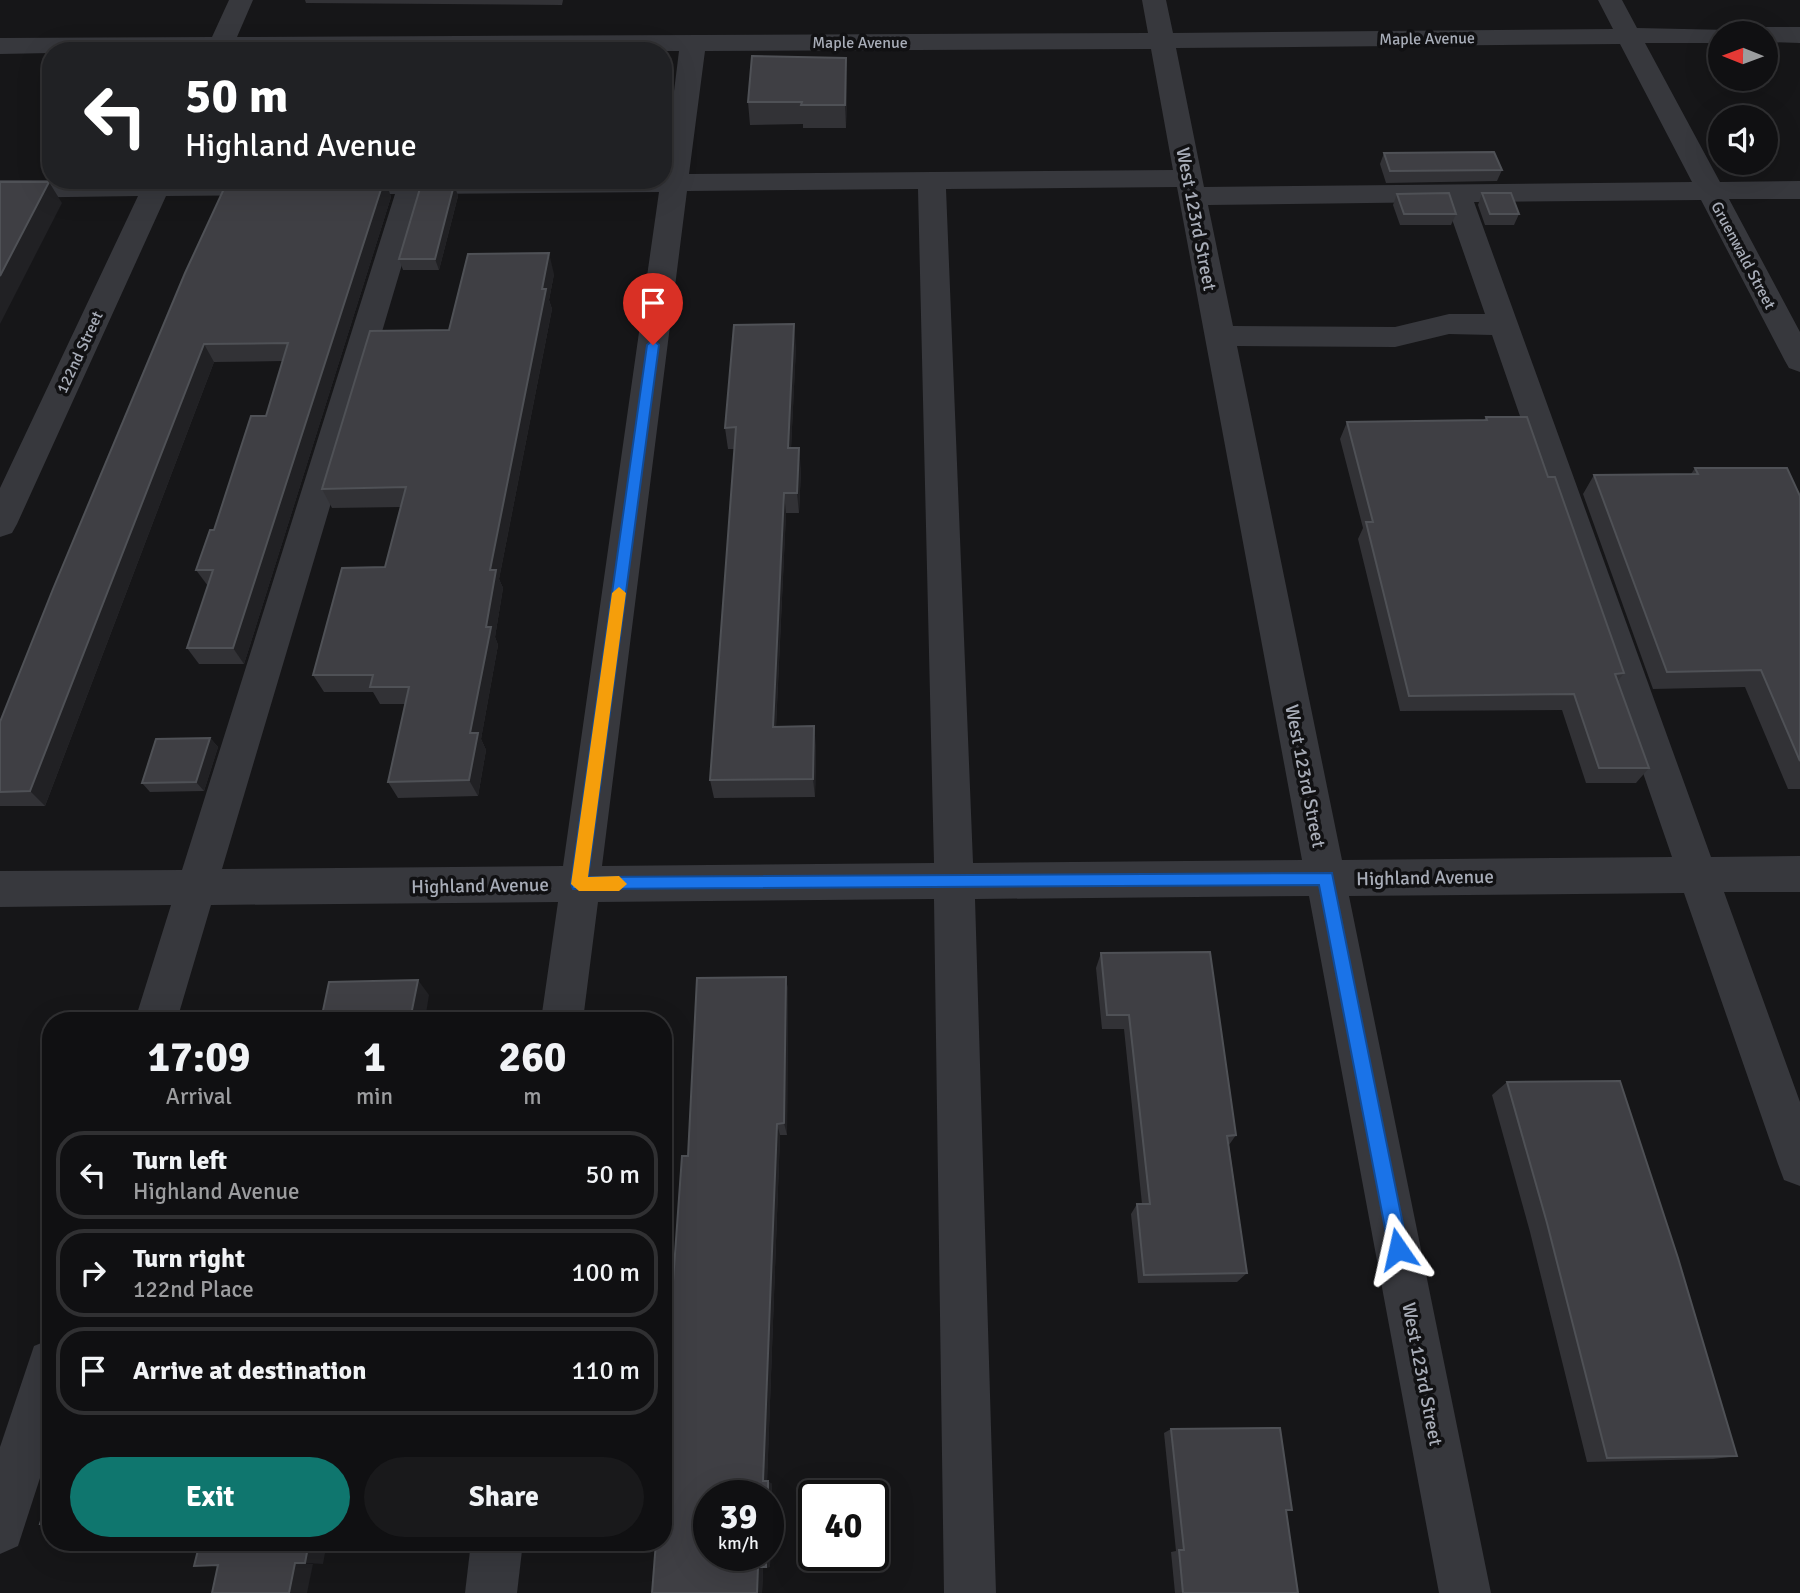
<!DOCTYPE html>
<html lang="en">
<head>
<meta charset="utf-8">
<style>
  :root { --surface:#101012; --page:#19191b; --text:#f1f3f6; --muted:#9c9d9f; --line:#303032; --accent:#0f766e }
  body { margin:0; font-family:Signika,sans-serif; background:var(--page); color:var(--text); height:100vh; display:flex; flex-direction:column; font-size:26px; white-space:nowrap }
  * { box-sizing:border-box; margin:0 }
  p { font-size:23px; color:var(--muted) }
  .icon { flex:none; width:38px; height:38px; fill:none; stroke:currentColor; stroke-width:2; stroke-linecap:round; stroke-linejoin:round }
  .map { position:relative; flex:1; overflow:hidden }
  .drawer { position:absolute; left:42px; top:1012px; width:630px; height:539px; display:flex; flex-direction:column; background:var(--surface); border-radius:28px; box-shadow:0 7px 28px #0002,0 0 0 2px var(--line) }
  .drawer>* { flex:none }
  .banner { position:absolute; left:42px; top:42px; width:630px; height:147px; border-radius:28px; box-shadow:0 7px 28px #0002,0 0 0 2px var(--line); background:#202124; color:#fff; overflow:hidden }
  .needle { width:46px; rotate:271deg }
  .controls { position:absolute; left:1708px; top:21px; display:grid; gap:14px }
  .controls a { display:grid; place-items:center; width:70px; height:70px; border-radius:50%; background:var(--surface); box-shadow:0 7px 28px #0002,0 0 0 2px var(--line); font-size:35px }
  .speed { position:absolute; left:693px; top:1480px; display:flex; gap:14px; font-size:35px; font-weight:700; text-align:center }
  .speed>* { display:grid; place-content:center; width:91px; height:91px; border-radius:50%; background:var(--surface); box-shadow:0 7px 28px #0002,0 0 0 2px var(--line); line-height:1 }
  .speed small { font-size:18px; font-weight:400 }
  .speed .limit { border:4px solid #111; border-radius:10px; background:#fff; color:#111 }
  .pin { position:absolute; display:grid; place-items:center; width:60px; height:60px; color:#fff; margin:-72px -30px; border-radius:50% 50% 50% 0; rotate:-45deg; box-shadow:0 0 7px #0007 }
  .pin .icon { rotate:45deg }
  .me { position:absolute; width:77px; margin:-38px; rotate:349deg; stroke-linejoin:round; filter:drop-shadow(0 0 5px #0008) }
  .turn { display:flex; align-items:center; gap:24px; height:147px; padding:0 28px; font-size:32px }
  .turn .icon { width:91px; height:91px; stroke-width:2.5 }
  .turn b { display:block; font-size:49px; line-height:60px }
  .eta { display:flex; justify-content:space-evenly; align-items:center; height:119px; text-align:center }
  .eta b { font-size:42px; font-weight:800; line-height:49px }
  .button { display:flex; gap:14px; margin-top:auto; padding:14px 28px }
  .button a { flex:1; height:80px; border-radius:42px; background:var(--accent); color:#fff; font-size:28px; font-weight:800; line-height:80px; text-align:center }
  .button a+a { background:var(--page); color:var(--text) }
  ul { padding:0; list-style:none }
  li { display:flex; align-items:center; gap:21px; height:88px; margin:0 14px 10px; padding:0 14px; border:4px solid var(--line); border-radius:28px }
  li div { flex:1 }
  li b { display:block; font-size:26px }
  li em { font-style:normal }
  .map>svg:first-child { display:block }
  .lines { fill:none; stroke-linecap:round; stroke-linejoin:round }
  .minor { fill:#37383d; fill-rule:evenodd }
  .wall { fill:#323236 }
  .shaded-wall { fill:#212124 }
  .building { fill:#3f3f44; stroke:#4f5156; stroke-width:2 }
  .route { fill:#1a73e8; stroke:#114b97; stroke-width:2 }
  .slow { fill:#f59e0b }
  .labels { text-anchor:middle; stroke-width:7; stroke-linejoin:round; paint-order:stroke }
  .far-street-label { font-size:16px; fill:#a8adb8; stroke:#111113 }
  .street-label { font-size:19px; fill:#a8adb8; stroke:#111113 }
</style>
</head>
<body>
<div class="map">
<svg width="1800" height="1593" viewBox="0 0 1800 1593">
  <rect width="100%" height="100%" fill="#161618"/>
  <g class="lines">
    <!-- minor -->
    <g class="minor">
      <path d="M229,0H253L237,37L1148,33L1142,0H1166L1173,33L1613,29L1598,0H1622L1637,28L1729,30L1731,33H1720V43H1645L1720,182L1800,181V199H1729L1800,332V372L1789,368L1785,361L1701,200L1474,202L1711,857L1800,856V892H1724L1800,1102V1186L1784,1180L1778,1164L1684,893L1349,896L1491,1593H1439L1309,896L975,899L996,1593H944L934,899L598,902L583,1020H541L558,902L211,905L177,1020H135L171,905L0,907V871L182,870L395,194L334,195L324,192L320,186L324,180H663L679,51H51V53L0,54V38L212,37ZM1620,44L1692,182L1204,187L1176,48ZM1151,49L1173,170L689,174L705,51ZM1177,187L1302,860L973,863L946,189ZM918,189L934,863L602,866L687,191ZM659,192L563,866L222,869L423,194ZM1446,202L1485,314H1449L1395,327L1233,326L1208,205ZM1449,334L1492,335L1672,857L1342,860L1237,346L1395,347Z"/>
      <path d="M1766,27H1800V43L1766,42V33H1755Z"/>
      <path d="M0,180H287L291,186L287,192L277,195L166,196L17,524L12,533L0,537V488L138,196L0,198Z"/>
      <path d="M51,1339V1444L18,1546L0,1554V1447L34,1346Z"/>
      <path d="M471,1542H523L517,1593H465Z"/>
    </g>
  </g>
  <!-- wall -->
  <g class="wall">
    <path d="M305,0H563L562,5L306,3Z"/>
    <path d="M847,81L846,128H803V124L750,125L748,102Z"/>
    <path d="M1384,153L1502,170L1497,181L1386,183L1380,164Z"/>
    <path d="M228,180H385L391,197L244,664H199L187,648L208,586L196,570L266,416L283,361L214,362L45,806H0V722Z"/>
    <path d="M454,185L458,196L439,270H403L399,259Z"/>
    <path d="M1482,193L1519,214L1514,225H1485L1478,205Z"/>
    <path d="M1397,194L1456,214L1451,225H1400L1393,205Z"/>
    <path d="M554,274L549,300L552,309L499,579L503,588L495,637L498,645L481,739L486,750L478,796L398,798L388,782L405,704H380L373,692H324L313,675L385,567L401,507L332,508L322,489L449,330Z"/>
    <path d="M796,346L791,448L801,469L799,513H786L776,727L816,745L815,797L714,798L710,780L735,449H728L725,428Z"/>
    <path d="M1486,417L1548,477L1624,673L1617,682L1649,768L1636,783H1586L1562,710L1400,711L1358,539L1363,528L1340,439L1347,422L1484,420Z"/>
    <path d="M1695,468L1800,496V789H1788L1745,687L1653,689L1583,494L1594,475L1691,474Z"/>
    <path d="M210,738L218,747L204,791L150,792L142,783Z"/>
    <path d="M1101,953L1236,1135L1229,1145L1247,1273L1237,1282L1138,1283L1131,1214L1137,1204H1142L1124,1029H1102L1096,968Z"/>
    <path d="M786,977L788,991L787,1135H780L767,1481L772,1484L770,1567L763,1568L762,1593L663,1542L667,1366L688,1156Z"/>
    <path d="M1507,1082L1737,1456L1713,1459L1587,1462L1530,1232L1492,1095Z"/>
    <path d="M1171,1429L1292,1510L1286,1511L1298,1593H1175L1171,1552L1176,1551L1164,1433Z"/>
  </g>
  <!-- shaded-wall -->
  <g class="shaded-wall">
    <path d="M846,58L847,81L846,128L845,105Z"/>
    <path d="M384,180H385L391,197L244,664L233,648Z"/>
    <path d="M49,182L62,203L0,324V276Z"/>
    <path d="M454,185L458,196L439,270L435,259Z"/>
    <path d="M549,253L554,274L549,300L552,309L499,579L503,588L495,637L498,645L481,739L486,750L478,796L469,780L470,733L490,570Z"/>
    <path d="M794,324L796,346L790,469L788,448Z"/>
    <path d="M204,344L214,362L45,806L30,791Z"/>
    <path d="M799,448L801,469L799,513L797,493Z"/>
    <path d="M784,493L786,513L775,745L773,727Z"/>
    <path d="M814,726L816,745L815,797L813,779Z"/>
    <path d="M210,738L218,747L204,791L196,782Z"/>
    <path d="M786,977L788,991L787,1135L784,1123Z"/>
    <path d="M418,980L429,995L425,1020H410Z"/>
    <path d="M777,1124L780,1135L767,1484L763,1481Z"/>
    <path d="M768,1481L772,1484L770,1567H766V1556H768Z"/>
    <path d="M309,1542H327L323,1564L305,1563Z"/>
    <path d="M295,1563L313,1564L307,1593H289Z"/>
    <path d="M758,1567L763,1568L762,1593H757Z"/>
  </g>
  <!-- building -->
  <g class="building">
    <path d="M752,56L846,58L845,105H801L802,102H748Z"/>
    <path d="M1494,152L1502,170L1390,171L1384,153Z"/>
    <path d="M228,180H384L233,648H187L213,570H196L210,530H214L251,416H266L288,343L204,344L30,791L0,792V722L53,589L185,273Z"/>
    <path d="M0,182H49L0,276Z"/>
    <path d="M421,185H454L435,259H399Z"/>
    <path d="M1449,193L1456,214H1404L1397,194Z"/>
    <path d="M1482,193H1511L1519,214H1490Z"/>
    <path d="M549,253L542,289H546L490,570H496L486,627H491L470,733H478L469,780L388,782L409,687H370L373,675H313L342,568L385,567L406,487L322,489L370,331L449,330L468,254Z"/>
    <path d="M794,324L788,448H799L797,493H784L773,727L814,726L813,779L710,780L736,427L725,428L734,325Z"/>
    <path d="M1486,417H1527L1548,477H1555L1624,673L1615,674L1649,768H1599L1574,694L1409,696L1366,522H1373L1347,422L1487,420Z"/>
    <path d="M1695,468H1787L1800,496V761L1761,670L1667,672L1594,475L1698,474Z"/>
    <path d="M210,738L196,782L142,783L156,739Z"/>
    <path d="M1210,952L1236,1135L1227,1136L1247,1273L1144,1275L1137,1204H1150L1129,1015H1107L1101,953Z"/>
    <path d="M786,977L784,1123L777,1124L763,1481H768V1496H709V1556H766V1567H758L757,1593H652L656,1542H663V1366H667L682,1156H688L697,978Z"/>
    <path d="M418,980L410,1020H321L329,982Z"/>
    <path d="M1620,1081L1678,1258L1737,1456L1607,1458L1547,1223L1507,1082Z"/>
    <path d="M1280,1428L1292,1510H1286L1298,1593H1183L1179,1550H1184L1171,1429Z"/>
    <path d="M51,1487V1524H40Z"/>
    <path d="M200,1542H309L305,1563H295L289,1593H212L218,1565L194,1566Z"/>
  </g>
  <!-- route -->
  <path class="route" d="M653,340L659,345L588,877L1332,873L1408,1249L1405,1255L1398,1258L1391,1255L1389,1249L1319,885L573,889L571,884L647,345Z"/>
  <!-- slow -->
  <path class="slow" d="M619,587L626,593L588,877L619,876L627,884L619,891H579L571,884L612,593Z"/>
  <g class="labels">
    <!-- far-street labels -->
    <g class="far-street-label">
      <text transform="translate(1427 38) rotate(-1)" y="6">Maple Avenue</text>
      <text x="860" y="48">Maple Avenue</text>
      <text transform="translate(1744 255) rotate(62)" y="6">Gruenwald Street</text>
      <text transform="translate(79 352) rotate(-65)" y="6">122nd Street</text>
    </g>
    <!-- street labels -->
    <g class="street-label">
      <text transform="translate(1197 219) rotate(79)" y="7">West 123rd Street</text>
      <text transform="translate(1306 776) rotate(79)" y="7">West 123rd Street</text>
      <text transform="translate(1425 877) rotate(-1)" y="7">Highland Avenue</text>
      <text transform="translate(480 885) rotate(-1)" y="7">Highland Avenue</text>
      <text transform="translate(1423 1374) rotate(79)" y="7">West 123rd Street</text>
    </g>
  </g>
</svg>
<div class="controls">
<a><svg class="needle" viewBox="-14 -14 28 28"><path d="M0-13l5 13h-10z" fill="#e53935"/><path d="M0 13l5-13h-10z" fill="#9c9d9f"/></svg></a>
<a><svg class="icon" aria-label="sound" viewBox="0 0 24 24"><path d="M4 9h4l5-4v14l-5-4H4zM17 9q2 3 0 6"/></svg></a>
</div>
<div class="speed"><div>39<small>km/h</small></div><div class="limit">40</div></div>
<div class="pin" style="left:653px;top:345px;background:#d93025"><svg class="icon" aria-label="arrive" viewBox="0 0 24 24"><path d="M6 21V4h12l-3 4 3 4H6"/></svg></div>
<svg class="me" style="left:1398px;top:1249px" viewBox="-20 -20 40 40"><path d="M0-17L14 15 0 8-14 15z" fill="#1a73e8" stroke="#fff" stroke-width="4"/></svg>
<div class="banner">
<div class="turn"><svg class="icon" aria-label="left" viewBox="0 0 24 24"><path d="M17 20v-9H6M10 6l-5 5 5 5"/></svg><div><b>50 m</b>Highland Avenue</div></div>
</div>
<section class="drawer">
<div class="eta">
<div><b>17:09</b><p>Arrival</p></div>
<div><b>1</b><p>min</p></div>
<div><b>260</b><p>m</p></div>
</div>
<ul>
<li><svg class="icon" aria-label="left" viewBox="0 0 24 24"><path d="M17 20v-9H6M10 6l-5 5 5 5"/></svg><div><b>Turn left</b><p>Highland Avenue</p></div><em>50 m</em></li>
<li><svg class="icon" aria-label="right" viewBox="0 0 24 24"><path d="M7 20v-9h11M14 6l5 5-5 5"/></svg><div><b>Turn right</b><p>122nd Place</p></div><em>100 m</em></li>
<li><svg class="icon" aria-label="arrive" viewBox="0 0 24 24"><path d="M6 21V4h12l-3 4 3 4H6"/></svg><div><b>Arrive at destination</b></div><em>110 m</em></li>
</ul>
<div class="button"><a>Exit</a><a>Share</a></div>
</section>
</div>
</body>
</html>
